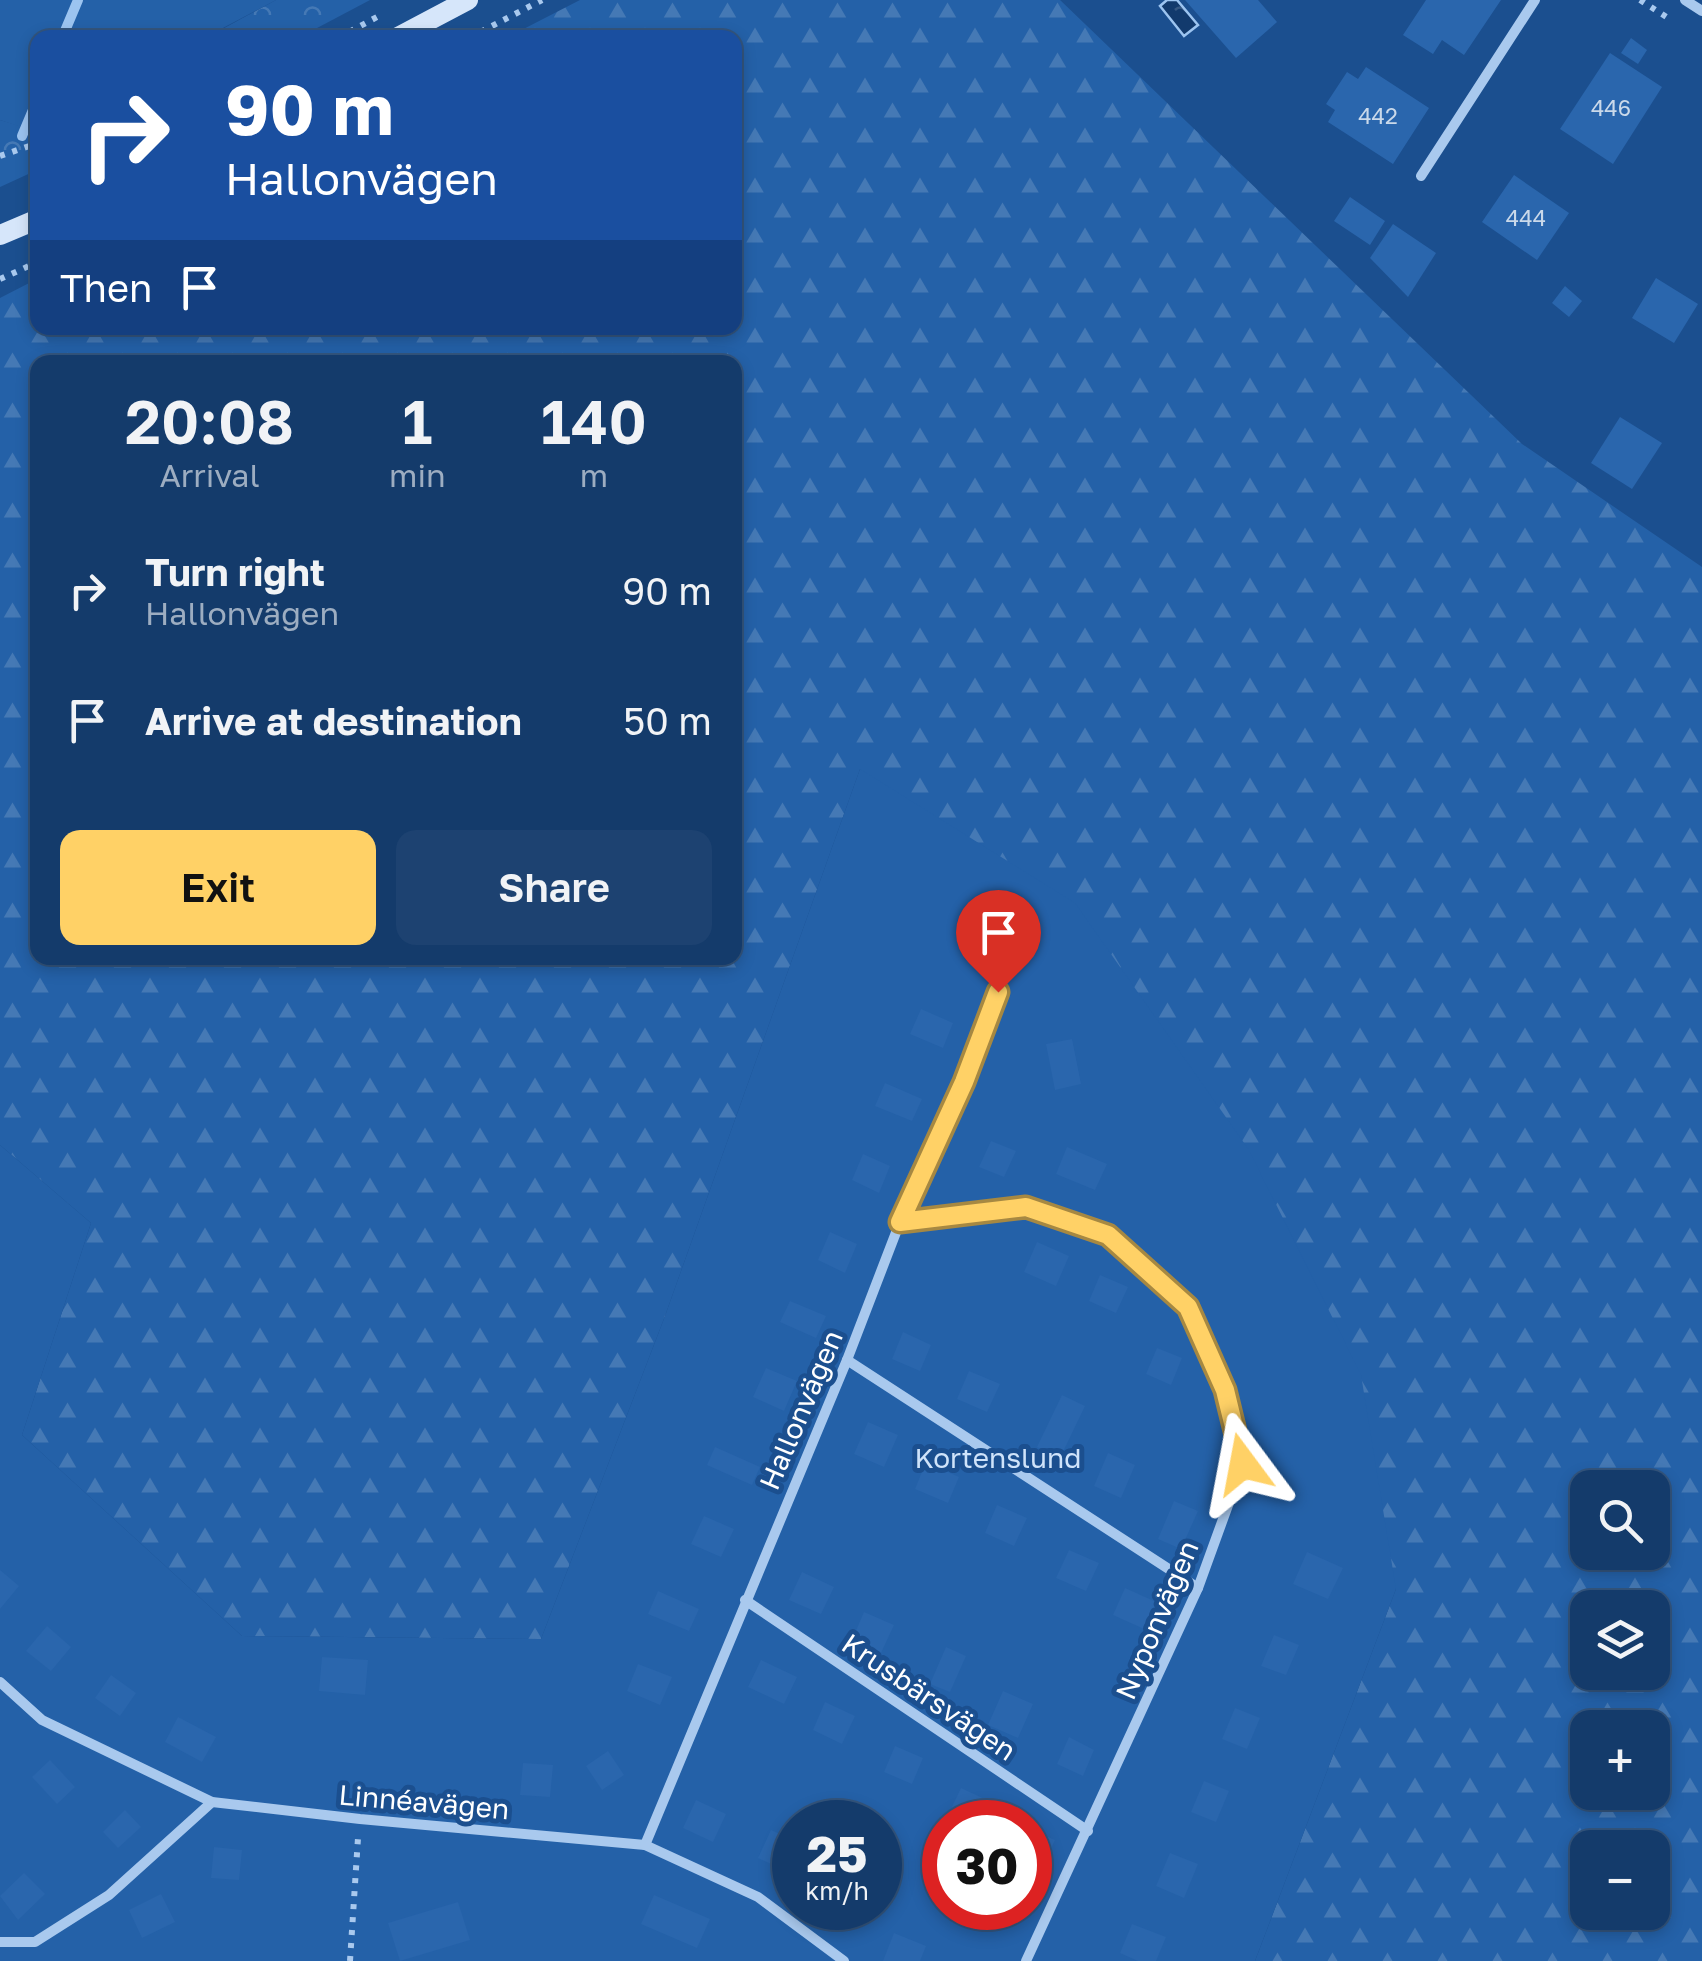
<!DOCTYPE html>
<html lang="en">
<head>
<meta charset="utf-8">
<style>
  :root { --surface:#143b6b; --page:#1d4271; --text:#f1f3f6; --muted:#9dadc1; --line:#33557e; --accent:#ffd166 }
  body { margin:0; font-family:"Golos Text",sans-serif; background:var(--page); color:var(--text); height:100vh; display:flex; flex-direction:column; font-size:38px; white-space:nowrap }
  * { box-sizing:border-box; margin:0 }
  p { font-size:32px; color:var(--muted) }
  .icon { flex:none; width:55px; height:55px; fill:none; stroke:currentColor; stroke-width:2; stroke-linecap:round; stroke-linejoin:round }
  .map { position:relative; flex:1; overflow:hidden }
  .details { position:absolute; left:30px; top:355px; width:712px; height:610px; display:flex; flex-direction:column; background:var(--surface); border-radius:20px; box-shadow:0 5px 15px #0003,0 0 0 2px var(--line) }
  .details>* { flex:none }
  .guide { position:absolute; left:30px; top:30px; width:712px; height:305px; border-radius:20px; box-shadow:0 5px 15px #0003,0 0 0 2px var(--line); background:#1a4fa0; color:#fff; overflow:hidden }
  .buttons { position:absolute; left:1570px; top:1470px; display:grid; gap:20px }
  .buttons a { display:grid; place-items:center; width:100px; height:100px; border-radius:20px; background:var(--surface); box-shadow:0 5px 15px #0003,0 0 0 2px var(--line); font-size:50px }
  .speed { position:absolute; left:772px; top:1800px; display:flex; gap:20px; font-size:50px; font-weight:700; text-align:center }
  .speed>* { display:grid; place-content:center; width:130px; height:130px; border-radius:50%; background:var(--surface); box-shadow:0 5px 15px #0003,0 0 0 2px var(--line); line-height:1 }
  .speed small { font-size:25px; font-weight:400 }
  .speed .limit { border:15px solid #d22; background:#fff; color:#111 }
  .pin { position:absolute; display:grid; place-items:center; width:85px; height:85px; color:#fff; margin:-102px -42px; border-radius:50% 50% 50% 0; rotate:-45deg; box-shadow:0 0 10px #0007 }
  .pin .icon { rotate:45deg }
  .me { position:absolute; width:110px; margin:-55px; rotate:347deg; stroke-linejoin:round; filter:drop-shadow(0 0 8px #0008) }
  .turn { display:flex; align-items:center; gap:35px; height:210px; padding:0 30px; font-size:45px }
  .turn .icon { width:130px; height:130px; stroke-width:2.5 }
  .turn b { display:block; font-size:70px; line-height:85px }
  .then { display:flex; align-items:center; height:95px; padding:0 30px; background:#0003; gap:20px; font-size:38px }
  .eta { display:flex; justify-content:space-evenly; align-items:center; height:170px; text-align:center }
  .eta b { font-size:60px; font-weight:600; line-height:70px }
  .action { display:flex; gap:20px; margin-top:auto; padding:20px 30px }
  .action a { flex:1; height:115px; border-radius:20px; background:var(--accent); color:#111; font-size:40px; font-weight:600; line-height:115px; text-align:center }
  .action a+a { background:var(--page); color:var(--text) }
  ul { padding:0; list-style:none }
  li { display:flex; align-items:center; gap:30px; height:130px; padding:0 30px }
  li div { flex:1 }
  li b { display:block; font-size:38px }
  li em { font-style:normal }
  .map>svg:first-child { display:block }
  .forest { fill:url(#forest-firs); fill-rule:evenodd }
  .park { fill:url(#park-crowns) }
  .garden { fill:#2461a8; fill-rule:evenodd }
  .water { fill:url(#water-ripples); stroke:#9cc4f0; stroke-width:2.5 }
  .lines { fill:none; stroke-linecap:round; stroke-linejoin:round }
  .stream { stroke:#9cc4f0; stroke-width:10 }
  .building { fill:#2a66ad }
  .path { stroke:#a9c9ee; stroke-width:6; stroke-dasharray:5 8; stroke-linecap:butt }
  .street { stroke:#a9c9ee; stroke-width:10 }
  .secondary { stroke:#d6e6fa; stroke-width:20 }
  .route-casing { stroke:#a68842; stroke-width:25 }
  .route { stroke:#ffd166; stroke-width:18 }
  .labels { text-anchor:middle; stroke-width:10; stroke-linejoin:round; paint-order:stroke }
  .number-label { font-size:22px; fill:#cad9ea }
  .street-label { font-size:28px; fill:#fff; stroke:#1b4f8f }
  .park-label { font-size:28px; fill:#cfe3fa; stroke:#1b4f8f }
</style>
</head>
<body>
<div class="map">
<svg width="1702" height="1961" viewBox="0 0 1702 1961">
  <defs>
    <pattern id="forest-firs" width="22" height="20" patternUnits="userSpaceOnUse" patternTransform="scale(2.5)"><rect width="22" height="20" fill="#2461a8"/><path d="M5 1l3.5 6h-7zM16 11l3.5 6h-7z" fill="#4579b5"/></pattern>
    <pattern id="park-crowns" width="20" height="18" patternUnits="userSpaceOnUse" patternTransform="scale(2.5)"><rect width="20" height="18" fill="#2461a8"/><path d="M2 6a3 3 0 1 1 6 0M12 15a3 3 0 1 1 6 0" fill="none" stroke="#4579b5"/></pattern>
    <pattern id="water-ripples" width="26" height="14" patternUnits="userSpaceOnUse" patternTransform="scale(2.5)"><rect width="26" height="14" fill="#123a6d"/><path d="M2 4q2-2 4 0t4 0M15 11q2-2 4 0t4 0" fill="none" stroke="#365883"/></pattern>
  </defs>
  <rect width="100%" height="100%" fill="#1b4f8f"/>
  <!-- forest -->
  <path class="forest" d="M580,0H1060L1522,444L1702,567V1961H1255L1396,1589L860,769L665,1316L541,1639L242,1636L22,1435L91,1223L0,1145V298L37,279L38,328H735V38L508,37ZM38,362H735V958H38ZM1588,1488H1652V1552H1588ZM1588,1608H1652V1672H1588ZM1588,1728H1652V1792H1588ZM1588,1848H1652V1912H1588Z"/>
  <!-- park -->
  <g class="park">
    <path d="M276,0H370L300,37L206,38Z"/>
    <path d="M0,120L33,130L37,128V170L0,187Z"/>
  </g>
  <!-- garden -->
  <g class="garden">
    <path d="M0,0H276L206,37L38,38V128L33,131L0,120Z"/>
    <path d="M860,769L1075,903L1249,1150L1361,1375L1396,1589L1255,1961H0V1145L91,1223L22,1435L242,1636L541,1639L665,1316ZM795,1822H880V1908H795ZM945,1822H1030V1908H945Z"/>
  </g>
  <!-- water -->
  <path class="water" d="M1167,0H1177L1198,25L1184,36L1160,6Z"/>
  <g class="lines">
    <!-- stream -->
    <g class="stream">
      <path d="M62,38L78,0"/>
      <path d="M22,136L38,98"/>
    </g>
  </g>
  <!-- building -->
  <g class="building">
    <path d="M1185,0H1258L1277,22L1236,58Z"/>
    <path d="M1426,0H1501L1464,55L1442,40L1433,54L1403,35Z"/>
    <path d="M1631,38L1647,50L1638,64L1621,53Z"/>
    <path d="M1610,53L1662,87L1613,164L1560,129Z"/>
    <path d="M1366,67L1429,108L1393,164L1328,122L1335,110L1326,104L1347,72L1358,79Z"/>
    <path d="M1514,175L1569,213L1537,260L1482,222Z"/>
    <path d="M1350,197L1385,221L1370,245L1334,221Z"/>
    <path d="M1393,224L1436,253L1408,297L1370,258Z"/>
    <path d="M1656,278L1698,304L1674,343L1632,318Z"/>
    <path d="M1565,286L1582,301L1569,317L1552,303Z"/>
    <path d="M1620,417L1662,443L1632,489L1591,463Z"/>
    <path d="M921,1009L953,1023L943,1048L910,1034Z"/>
    <path d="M1072,1039L1081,1084L1055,1090L1046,1044Z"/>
    <path d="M885,1083L922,1099L912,1121L875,1106Z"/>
    <path d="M991,1141L1016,1151L1004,1177L979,1167Z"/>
    <path d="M1067,1147L1107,1164L1095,1190L1056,1174Z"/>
    <path d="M863,1154L890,1166L879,1193L852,1180Z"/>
    <path d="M830,1232L857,1244L845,1273L818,1260Z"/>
    <path d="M1037,1242L1069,1256L1056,1286L1024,1272Z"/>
    <path d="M1100,1275L1128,1287L1116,1313L1089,1301Z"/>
    <path d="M790,1301L826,1316L816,1338L780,1322Z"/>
    <path d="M903,1332L931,1345L920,1371L892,1359Z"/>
    <path d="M1157,1348L1182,1358L1171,1385L1146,1374Z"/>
    <path d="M766,1368L797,1381L784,1411L753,1397Z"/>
    <path d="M969,1371L1000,1384L987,1412L957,1399Z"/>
    <path d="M1062,1395L1085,1406L1060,1458L1037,1447Z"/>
    <path d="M868,1422L898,1435L884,1467L854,1454Z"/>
    <path d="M715,1447L760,1467L752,1485L707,1465Z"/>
    <path d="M1108,1453L1135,1465L1121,1498L1094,1486Z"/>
    <path d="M926,1462L959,1477L948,1503L915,1489Z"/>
    <path d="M1174,1501L1198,1511L1181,1549L1158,1539Z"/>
    <path d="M997,1505L1027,1518L1014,1546L985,1533Z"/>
    <path d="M704,1516L734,1529L721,1557L691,1544Z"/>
    <path d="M1069,1550L1099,1563L1086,1591L1056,1578Z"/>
    <path d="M1307,1552L1343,1568L1328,1599L1293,1584Z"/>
    <path d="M0,1570L19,1586L0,1609Z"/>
    <path d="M802,1572L834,1587L821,1614L789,1600Z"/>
    <path d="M1125,1588L1165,1606L1153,1633L1113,1615Z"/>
    <path d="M658,1591L699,1609L689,1631L648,1614Z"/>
    <path d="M864,1612L894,1625L881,1653L852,1640Z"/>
    <path d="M47,1626L71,1647L51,1671L26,1651Z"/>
    <path d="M1274,1635L1299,1645L1286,1675L1261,1666Z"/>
    <path d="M946,1647L966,1656L950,1692L930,1684Z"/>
    <path d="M322,1657L368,1660L365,1695L319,1691Z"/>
    <path d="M761,1660L797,1677L784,1704L748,1687Z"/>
    <path d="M638,1664L672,1677L660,1705L627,1691Z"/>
    <path d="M111,1675L136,1693L120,1716L95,1698Z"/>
    <path d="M1003,1691L1033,1704L1018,1738L988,1725Z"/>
    <path d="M825,1702L855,1716L842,1744L813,1730Z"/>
    <path d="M1235,1708L1260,1718L1247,1749L1222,1739Z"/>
    <path d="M178,1717L216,1737L202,1762L165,1742Z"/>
    <path d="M1069,1737L1094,1750L1083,1776L1057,1764Z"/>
    <path d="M895,1746L923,1758L912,1784L884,1772Z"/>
    <path d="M608,1751L624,1775L602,1790L586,1766Z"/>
    <path d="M50,1760L75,1787L57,1804L32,1777Z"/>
    <path d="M523,1763L553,1765L550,1797L520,1795Z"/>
    <path d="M1204,1781L1229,1791L1216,1822L1191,1812Z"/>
    <path d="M961,1788L989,1801L980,1822H970L949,1813Z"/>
    <path d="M696,1800L726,1814L713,1842L683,1828Z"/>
    <path d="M125,1810L141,1827L118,1848L103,1832Z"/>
    <path d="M1030,1829L1055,1840L1041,1870L1030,1865Z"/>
    <path d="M771,1830L795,1841V1856L788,1872L758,1858Z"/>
    <path d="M214,1847L242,1850L239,1880L211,1878Z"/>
    <path d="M1170,1853L1198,1864L1184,1898L1156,1886Z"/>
    <path d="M24,1873L45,1894L18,1920L0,1896Z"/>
    <path d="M161,1894L175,1922L142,1938L129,1910Z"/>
    <path d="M654,1895L710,1919L697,1948L641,1924Z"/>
    <path d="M458,1902L470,1940L400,1961L388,1923Z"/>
    <path d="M821,1908H857L851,1921Z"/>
    <path d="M1132,1924L1166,1937L1156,1961H1138L1120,1953Z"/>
    <path d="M894,1933L926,1946L920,1961H883Z"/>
  </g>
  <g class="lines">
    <!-- path -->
    <g class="path">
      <path d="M1640,0L1668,18"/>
      <path d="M338,38L377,17"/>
      <path d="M469,38L542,0"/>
      <path d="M0,156L38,143"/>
      <path d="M0,279L38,262"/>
      <path d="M350,1961L358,1838"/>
    </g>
    <!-- street -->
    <g class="street">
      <path d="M1685,0L1702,11"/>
      <path d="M1421,176L1535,0"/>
      <path d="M900,1222L1026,1207L1108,1235L1188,1307L1225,1390L1243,1464L1198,1588L1026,1961"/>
      <path d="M847,1360L1198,1588"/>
      <path d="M745,1600L1088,1831"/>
      <path d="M0,1682L42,1720L212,1802L360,1819L645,1845L758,1897L844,1961"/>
      <path d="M645,1845L847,1360L900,1222L964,1082L997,992"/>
      <path d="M0,1942H35L109,1895L212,1802"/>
    </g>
    <!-- secondary -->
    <g class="secondary">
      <path d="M396,38L468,0"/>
      <path d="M0,235L38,219"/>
    </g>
  </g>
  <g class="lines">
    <!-- route casing -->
    <g class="route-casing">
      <path id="route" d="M998,992L964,1082L900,1222L1026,1207L1108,1235L1188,1307L1225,1390L1243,1464"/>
    </g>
    <!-- route -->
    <use href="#route" class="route"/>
  </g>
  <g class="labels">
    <!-- number labels -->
    <g class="number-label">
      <text x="1611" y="116">446</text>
      <text x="1378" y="124">442</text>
      <text x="1526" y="226">444</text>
    </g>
    <!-- street labels -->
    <g class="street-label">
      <text transform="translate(801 1410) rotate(-67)" y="10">Hallonvägen</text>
      <text transform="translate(1157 1620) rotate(-67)" y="10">Nyponvägen</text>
      <text transform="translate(929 1697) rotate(34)" y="10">Krusbärsvägen</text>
      <text transform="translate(424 1802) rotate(5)" y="10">Linnéavägen</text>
    </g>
    <!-- park labels -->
    <g class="park-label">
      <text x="998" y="1468">Kortenslund</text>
    </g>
  </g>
</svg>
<div class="buttons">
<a><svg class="icon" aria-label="search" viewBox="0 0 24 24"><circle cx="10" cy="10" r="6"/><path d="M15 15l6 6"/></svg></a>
<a><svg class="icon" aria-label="layers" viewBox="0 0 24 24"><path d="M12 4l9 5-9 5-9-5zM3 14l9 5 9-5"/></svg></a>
<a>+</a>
<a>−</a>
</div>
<div class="speed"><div>25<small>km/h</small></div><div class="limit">30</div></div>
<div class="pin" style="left:998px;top:992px;background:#d93025"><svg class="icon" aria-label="arrive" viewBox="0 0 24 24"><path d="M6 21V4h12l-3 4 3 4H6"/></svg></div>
<svg class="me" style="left:1243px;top:1464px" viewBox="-20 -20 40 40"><path d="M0-17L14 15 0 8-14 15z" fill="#ffd166" stroke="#fff" stroke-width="4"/></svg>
<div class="guide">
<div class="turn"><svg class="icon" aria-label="right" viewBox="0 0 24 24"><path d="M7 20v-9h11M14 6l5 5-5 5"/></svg><div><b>90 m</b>Hallonvägen</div></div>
<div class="then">Then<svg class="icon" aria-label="arrive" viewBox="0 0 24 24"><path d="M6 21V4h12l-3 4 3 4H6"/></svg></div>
</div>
<section class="details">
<div class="eta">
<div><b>20:08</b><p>Arrival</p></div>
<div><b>1</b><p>min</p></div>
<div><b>140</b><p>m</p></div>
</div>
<ul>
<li><svg class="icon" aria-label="right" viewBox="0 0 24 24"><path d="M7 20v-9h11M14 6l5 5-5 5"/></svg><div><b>Turn right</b><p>Hallonvägen</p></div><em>90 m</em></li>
<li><svg class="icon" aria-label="arrive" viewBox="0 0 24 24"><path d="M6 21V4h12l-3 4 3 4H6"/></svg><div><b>Arrive at destination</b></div><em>50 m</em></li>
</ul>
<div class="action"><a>Exit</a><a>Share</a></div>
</section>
</div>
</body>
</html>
